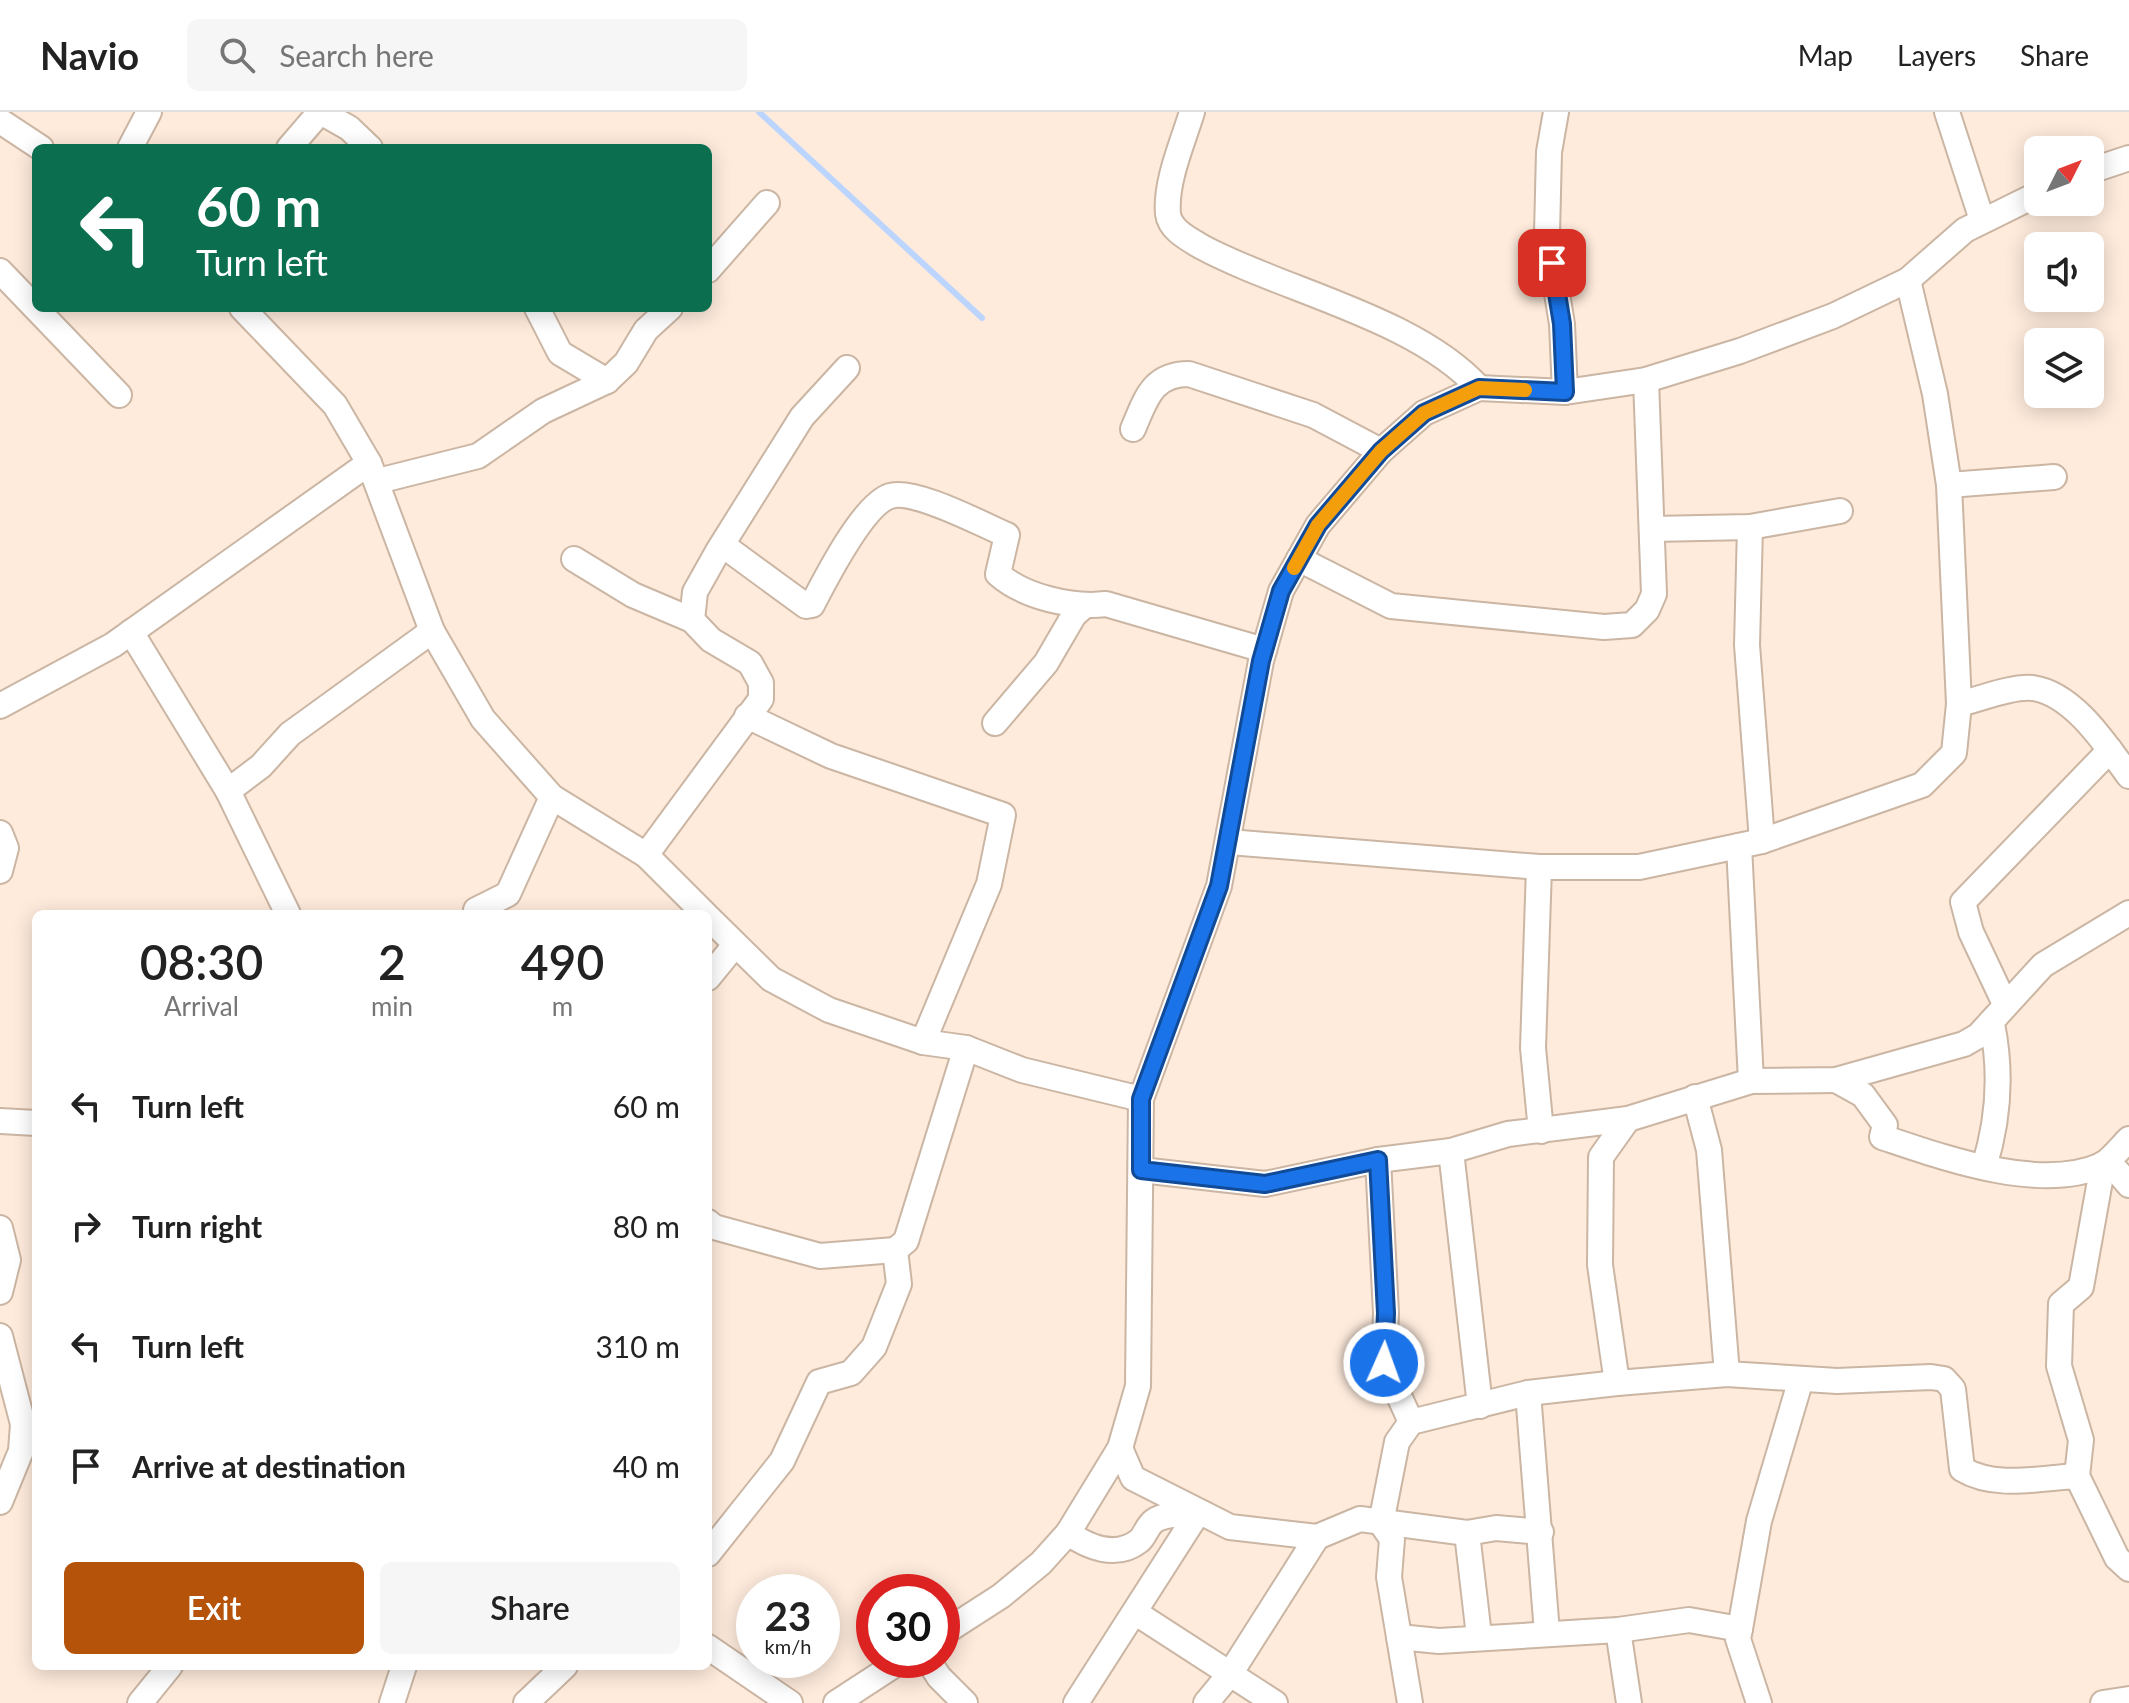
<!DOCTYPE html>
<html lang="en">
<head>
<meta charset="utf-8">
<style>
  :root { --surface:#fff; --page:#f6f6f6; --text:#222; --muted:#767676; --line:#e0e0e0; --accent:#b45309 }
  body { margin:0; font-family:Lato,sans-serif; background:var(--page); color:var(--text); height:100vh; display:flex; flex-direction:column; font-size:30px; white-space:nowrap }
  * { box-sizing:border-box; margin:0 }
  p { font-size:26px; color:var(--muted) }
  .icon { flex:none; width:44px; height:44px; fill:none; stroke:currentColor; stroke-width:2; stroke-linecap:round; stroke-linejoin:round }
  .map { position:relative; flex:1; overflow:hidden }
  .drawer { position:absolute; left:32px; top:798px; width:680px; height:760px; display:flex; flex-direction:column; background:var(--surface); border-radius:12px; box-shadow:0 4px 20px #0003 }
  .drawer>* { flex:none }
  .top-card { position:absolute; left:32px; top:32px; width:680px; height:168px; border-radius:12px; box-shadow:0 4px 20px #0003; background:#0b6e4f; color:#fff; overflow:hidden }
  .needle { width:52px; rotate:48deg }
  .buttons { position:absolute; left:2024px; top:24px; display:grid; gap:16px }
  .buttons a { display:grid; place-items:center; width:80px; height:80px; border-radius:12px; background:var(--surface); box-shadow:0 4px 20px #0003; font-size:40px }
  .speed { position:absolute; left:736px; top:1462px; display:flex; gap:16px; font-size:40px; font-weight:700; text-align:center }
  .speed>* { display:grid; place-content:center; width:104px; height:104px; border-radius:50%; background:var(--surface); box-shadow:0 4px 20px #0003; line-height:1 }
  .speed small { font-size:20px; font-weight:400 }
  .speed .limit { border:12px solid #d22; background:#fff; color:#111 }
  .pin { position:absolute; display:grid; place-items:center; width:68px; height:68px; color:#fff; margin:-34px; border-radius:16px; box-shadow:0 4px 12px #0006 }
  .me { position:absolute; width:88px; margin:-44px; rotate:2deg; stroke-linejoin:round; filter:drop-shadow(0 0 6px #0008) }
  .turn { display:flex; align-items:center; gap:28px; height:168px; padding:0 32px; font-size:36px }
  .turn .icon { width:104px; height:104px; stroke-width:2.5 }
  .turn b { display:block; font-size:56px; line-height:68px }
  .eta { display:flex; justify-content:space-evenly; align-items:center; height:136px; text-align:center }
  .eta b { font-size:48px; font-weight:600; line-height:56px }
  .action { display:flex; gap:16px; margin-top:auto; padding:16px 32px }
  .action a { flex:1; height:92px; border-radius:12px; background:var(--accent); color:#fff; font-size:32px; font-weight:600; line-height:92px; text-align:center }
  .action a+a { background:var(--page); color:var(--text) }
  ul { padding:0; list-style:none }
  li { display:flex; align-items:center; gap:24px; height:120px; padding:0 32px }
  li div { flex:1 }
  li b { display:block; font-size:30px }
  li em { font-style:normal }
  header { display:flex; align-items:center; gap:48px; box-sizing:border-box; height:112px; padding:0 40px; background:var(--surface); border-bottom:2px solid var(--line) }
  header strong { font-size:38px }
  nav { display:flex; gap:44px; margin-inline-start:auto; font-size:28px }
  .search { width:560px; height:72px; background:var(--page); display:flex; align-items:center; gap:20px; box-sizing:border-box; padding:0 28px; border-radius:12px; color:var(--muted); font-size:30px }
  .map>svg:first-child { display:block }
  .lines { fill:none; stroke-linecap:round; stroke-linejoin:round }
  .stream { stroke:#bcd5fe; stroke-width:6 }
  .minor-casing { stroke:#cbb5a3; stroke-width:28 }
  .minor { stroke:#fff; stroke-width:24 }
  .route-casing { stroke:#114b97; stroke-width:20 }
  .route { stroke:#1a73e8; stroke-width:14 }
  .slow { stroke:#f59e0b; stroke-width:14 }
</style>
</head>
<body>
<header>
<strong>Navio</strong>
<div class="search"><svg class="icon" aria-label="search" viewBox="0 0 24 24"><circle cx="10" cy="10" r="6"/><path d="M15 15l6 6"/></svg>Search here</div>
<nav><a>Map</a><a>Layers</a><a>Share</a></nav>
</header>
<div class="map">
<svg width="2129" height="1591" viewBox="0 0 2129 1591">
  <rect width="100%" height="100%" fill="#feebdc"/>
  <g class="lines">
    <!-- stream -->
    <path class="stream" d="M759,0L982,206"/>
    <!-- minor casing -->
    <g class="minor-casing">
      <g id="minor">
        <path d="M321,0L349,16L370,36"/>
        <path d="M1192,0C1183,30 1165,70 1168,102C1170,118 1189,127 1202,135C1284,179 1416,206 1479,276"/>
        <path d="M1556,0L1549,40L1547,121L1562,212L1565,280"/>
        <path d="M1947,0L1982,108"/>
        <path d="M0,9L41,36"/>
        <path d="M130,36L149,0"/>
        <path d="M289,36L320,0"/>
        <path d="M2090,59L2129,46"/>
        <path d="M708,158L767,91"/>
        <path d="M0,159L119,283"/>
        <path d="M242,196L335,293L369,351L432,519L483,607L552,685L646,743L705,802"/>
        <path d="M537,196L560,241L607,269"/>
        <path d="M1133,317C1146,287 1152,262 1189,262L1313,303L1381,339"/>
        <path d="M378,369L478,344L543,299L607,269L626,251L646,218L670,196"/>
        <path d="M1949,373L2054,365"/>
        <path d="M1750,415L1747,533L1762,729"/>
        <path d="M1652,417L1750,415L1840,399"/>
        <path d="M724,434L806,494L812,493C826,466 863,393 890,384C914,376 983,413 1007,423L998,462C1024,485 1072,496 1106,492L1264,538"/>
        <path d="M574,447L633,483L692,508L711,528L750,551L761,571V587L646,743"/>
        <path d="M1299,447L1391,494L1604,515L1632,513L1647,498L1654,482L1646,268"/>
        <path d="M692,508L695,480L718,439L802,305L847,256"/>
        <path d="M131,520L228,679L288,802"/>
        <path d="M1959,592C1980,587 2012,574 2033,576C2074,582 2106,633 2129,664"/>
        <path d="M0,594L113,533L369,351"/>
        <path d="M747,604L831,644L1003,703L989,772L923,930"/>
        <path d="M995,611L1046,551L1074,503L1083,495"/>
        <path d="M228,679L261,654L290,622L432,519"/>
        <path d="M0,721L6,736L0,759"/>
        <path d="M1229,730L1539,755H1639L1762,729L1922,673L1954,641L1959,592L1949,373L1935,282L1908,168"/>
        <path d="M1739,734L1751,969"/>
        <path d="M1539,755L1533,936L1541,1019"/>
        <path d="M476,798L508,782L552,685"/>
        <path d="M708,805L771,867L829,898L923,930L966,936L1022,958L1141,987"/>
        <path d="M708,866L735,833"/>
        <path d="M2005,892L1971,820L1963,790L2110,638"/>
        <path d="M1836,968L1863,983L1885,1013L1882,1025C1942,1045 2040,1081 2102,1053C2111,1048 2121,1035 2129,1027"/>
        <path d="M1695,985L1709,1038L1727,1262"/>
        <path d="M0,1009L36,1011"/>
        <path d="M1451,1039L1480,1294"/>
        <path d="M1378,1048L1386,1201L1384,1251L1411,1310"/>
        <path d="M2103,1052L2081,1175L2061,1192L2059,1254L2081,1328L2077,1364L2117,1446L2129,1457"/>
        <path d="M2103,1052L2117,1059L2129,1073"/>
        <path d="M1984,1055C1999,1007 2002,961 1992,912"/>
        <path d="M1141,1058L1265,1072L1378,1048L1451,1039L1508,1022L1628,1007L1751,969L1836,968L1964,932L1978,924L2043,853L2129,801"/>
        <path d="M708,1110L714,1115L820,1144L895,1138"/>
        <path d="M0,1116L8,1148L0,1180"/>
        <path d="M0,1224L23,1312L21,1339L0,1390"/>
        <path d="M1617,1271L1600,1153L1601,1045L1628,1007"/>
        <path d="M1528,1281L1547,1521"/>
        <path d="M1120,1336L1133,1366L1230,1415L1317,1425L1360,1407L1467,1421L1496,1416L1541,1420"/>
        <path d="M1068,1421C1088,1435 1116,1447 1139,1429C1145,1424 1147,1414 1154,1409C1166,1400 1189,1403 1204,1402"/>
        <path d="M1467,1421L1479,1524"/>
        <path d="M708,1442L782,1349L819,1270L851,1261L874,1235L899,1172L895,1138L906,1129L966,936"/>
        <path d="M1136,1501L1275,1591"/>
        <path d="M1618,1518L1629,1591"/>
        <path d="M942,1522L1001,1484L1041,1451L1068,1421L1120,1336L1138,1274L1141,987L1219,774L1261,549L1281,479L1318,413L1381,339L1424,301L1479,276L1565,280L1646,268L1740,239L1833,204L1908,168L1965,118L2038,82"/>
        <path d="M1399,1525L1439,1529L1618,1518L1689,1508L1740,1517"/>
        <path d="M708,1535L790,1591"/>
        <path d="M928,1548L939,1565L965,1591"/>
        <path d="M140,1591L170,1554"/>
        <path d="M392,1591L404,1554"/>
        <path d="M526,1591L565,1554"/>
        <path d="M836,1591L902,1548"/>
        <path d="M1076,1591L1197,1402"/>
        <path d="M1206,1591L1230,1562L1317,1425"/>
        <path d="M1410,1591L1389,1465L1392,1427L1381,1411L1397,1330L1411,1310L1528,1281L1617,1271L1727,1262L1837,1269L1931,1265L1944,1267L1953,1277L1962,1357C1995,1377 2040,1366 2077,1364"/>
        <path d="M1759,1591L1738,1527L1740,1517L1759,1409L1801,1267"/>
        <path d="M2103,1591L2129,1587"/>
      </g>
    </g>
    <!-- minor -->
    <use href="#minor" class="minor"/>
  </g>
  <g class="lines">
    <!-- route casing -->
    <g class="route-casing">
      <path id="route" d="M1384,1251L1386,1201L1378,1048L1265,1072L1141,1058V987L1219,774L1261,549L1281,479L1318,413L1381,339L1424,301L1479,276L1565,280L1562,212L1552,151"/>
    </g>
    <!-- route -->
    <use href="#route" class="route"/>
    <!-- slow -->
    <path class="slow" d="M1294,456L1318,413L1381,339L1424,301L1479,276L1525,278"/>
  </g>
</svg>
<div class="buttons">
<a><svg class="needle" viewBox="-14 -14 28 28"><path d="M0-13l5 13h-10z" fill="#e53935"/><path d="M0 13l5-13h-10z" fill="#767676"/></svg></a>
<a><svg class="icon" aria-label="sound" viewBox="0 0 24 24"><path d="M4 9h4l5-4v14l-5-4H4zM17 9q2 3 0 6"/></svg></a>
<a><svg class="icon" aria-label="layers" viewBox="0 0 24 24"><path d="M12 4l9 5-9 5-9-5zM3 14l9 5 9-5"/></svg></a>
</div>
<div class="speed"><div>23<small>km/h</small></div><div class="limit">30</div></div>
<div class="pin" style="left:1552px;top:151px;background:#d93025"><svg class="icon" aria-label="arrive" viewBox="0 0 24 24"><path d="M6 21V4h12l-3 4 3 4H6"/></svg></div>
<svg class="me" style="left:1384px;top:1251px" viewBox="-20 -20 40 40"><circle r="17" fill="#1a73e8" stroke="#fff" stroke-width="3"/><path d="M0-11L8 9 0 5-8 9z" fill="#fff"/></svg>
<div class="top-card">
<div class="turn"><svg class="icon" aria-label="left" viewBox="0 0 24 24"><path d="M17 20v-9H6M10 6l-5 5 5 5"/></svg><div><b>60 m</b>Turn left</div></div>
</div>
<section class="drawer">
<div class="eta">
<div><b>08:30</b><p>Arrival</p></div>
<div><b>2</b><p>min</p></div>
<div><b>490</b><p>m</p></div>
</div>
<ul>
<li><svg class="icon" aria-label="left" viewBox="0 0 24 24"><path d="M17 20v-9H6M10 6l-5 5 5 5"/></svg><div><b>Turn left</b></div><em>60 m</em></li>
<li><svg class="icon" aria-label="right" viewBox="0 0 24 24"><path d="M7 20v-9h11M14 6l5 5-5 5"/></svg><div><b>Turn right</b></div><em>80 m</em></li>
<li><svg class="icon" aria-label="left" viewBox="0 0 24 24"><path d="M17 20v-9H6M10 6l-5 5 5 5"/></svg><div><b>Turn left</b></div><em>310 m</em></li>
<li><svg class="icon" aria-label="arrive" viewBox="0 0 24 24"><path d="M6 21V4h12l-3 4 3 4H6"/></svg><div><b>Arrive at destination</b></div><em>40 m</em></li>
</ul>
<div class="action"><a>Exit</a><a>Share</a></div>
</section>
</div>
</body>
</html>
